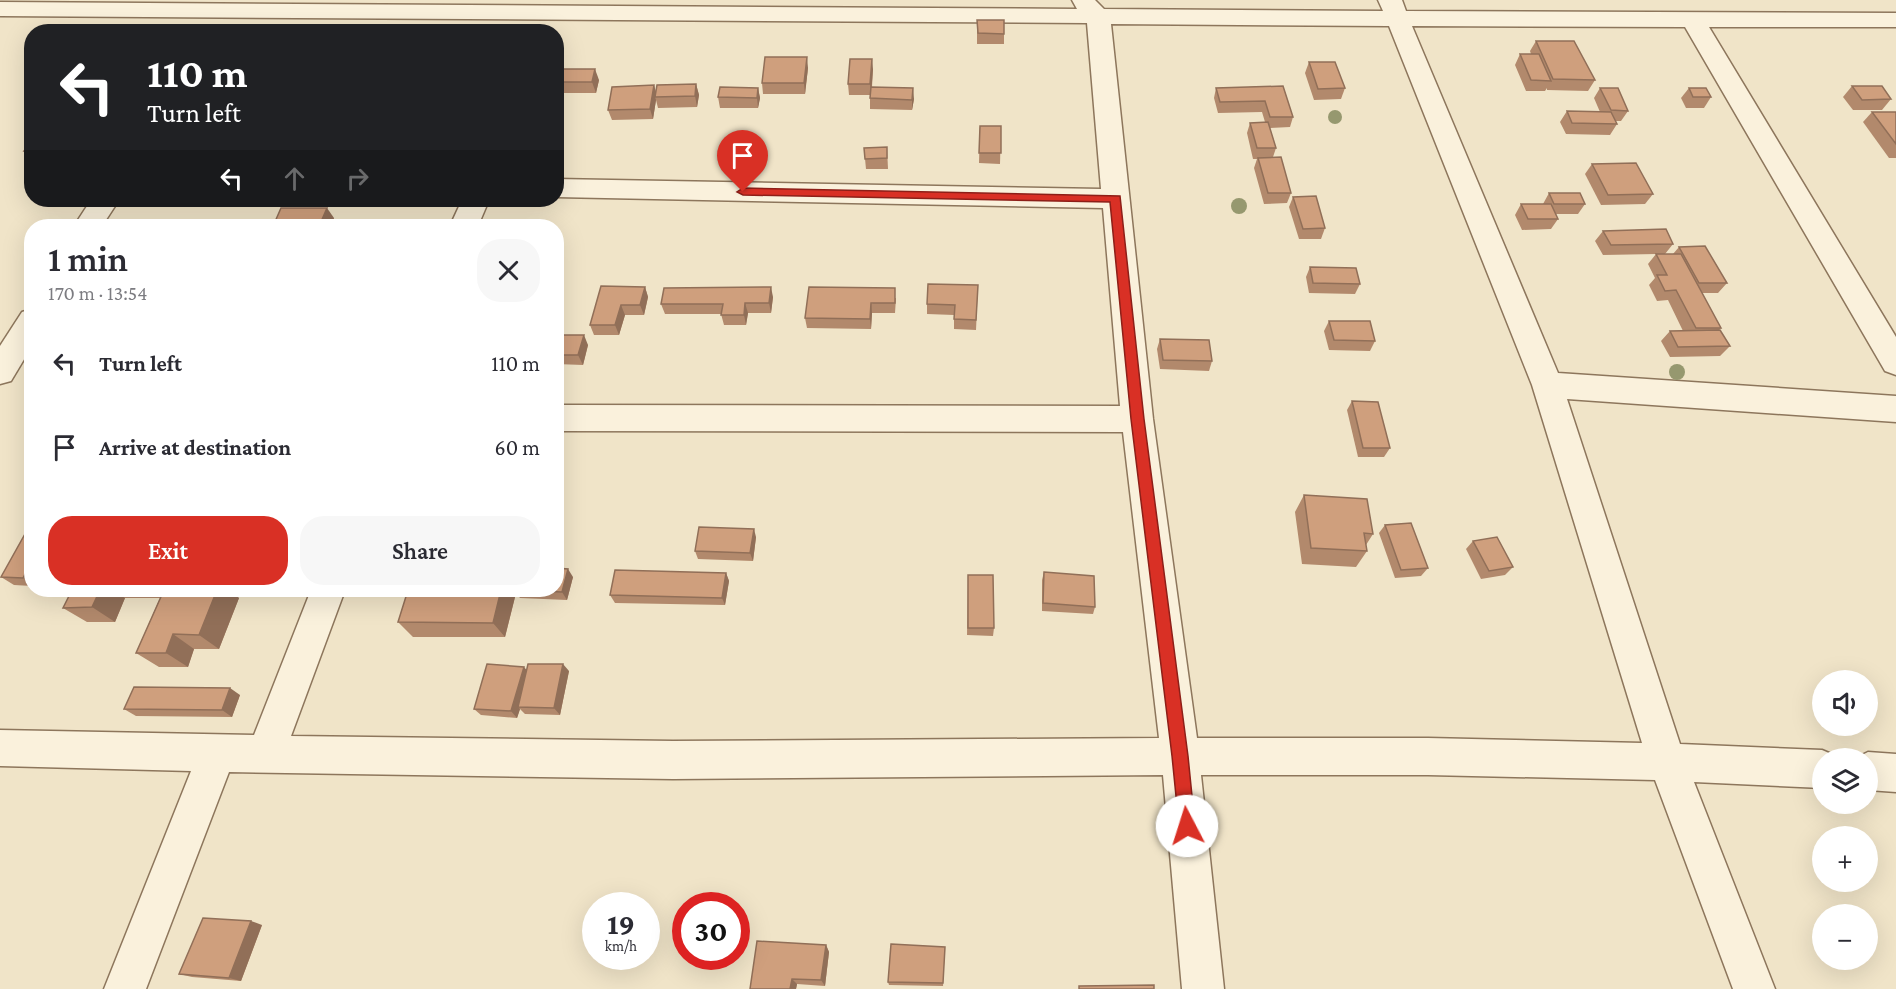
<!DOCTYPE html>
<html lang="en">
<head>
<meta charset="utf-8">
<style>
  :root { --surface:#fff; --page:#f7f7f7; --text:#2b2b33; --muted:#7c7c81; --accent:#d93025 }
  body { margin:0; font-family:"Crimson Pro",serif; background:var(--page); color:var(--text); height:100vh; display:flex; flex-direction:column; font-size:22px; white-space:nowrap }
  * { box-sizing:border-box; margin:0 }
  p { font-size:20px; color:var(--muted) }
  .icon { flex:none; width:33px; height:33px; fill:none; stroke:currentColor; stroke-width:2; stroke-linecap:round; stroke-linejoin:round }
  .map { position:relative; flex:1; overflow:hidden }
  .sheet { position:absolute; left:24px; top:219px; width:540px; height:378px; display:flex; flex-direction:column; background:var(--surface); border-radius:24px; box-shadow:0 6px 24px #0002 }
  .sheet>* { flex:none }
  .banner { position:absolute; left:24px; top:24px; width:540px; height:183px; border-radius:24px; box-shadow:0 6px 24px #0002; background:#202124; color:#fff; overflow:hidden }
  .fabs { position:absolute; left:1812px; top:670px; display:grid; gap:12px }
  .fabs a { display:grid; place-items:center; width:66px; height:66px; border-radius:50%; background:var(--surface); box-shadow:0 6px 24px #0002; font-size:30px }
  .speed { position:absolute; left:582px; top:892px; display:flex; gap:12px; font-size:30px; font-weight:700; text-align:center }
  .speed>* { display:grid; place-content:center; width:78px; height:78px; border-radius:50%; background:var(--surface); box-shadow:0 6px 24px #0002; line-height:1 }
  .speed small { font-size:15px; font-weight:400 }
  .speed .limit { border:9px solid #d22; background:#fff; color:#111 }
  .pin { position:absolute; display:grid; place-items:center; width:51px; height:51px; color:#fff; margin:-62px -26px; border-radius:50% 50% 50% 0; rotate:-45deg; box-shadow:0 0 6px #0007 }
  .pin .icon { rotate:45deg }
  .me { position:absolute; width:66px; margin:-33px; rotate:355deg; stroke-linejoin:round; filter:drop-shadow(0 0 4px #0008) }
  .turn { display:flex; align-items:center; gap:21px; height:126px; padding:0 24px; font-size:27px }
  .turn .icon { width:78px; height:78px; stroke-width:2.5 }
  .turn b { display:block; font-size:42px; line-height:51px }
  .lanes { display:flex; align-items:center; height:57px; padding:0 24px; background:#0003; justify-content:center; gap:30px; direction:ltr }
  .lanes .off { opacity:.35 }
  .round { display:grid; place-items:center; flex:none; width:63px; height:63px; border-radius:24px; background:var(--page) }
  .headline { display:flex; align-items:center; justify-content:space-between; height:102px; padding:0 24px }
  h1 { font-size:36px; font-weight:600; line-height:45px }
  .primary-button { display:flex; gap:12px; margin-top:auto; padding:12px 24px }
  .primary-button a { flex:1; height:69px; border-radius:24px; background:var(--accent); color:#fff; font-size:24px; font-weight:600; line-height:69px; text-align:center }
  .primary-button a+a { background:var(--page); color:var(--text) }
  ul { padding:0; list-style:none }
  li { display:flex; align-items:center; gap:18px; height:84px; padding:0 24px }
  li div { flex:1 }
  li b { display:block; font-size:22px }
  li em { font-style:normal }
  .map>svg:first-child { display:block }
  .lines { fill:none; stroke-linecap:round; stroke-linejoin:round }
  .minor-casing { stroke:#8d765c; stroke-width:3 }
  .minor { fill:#faf1dc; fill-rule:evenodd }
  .tree { fill:#96986f }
  .wall { fill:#b2896c }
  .shaded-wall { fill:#916f58 }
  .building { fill:#cf9f7d; stroke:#916f58; stroke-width:1.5 }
  .route { fill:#d93025; stroke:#8d1f18; stroke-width:1.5 }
</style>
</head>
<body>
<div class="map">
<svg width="1896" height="989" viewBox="0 0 1896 989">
  <rect width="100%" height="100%" fill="#f0e4c8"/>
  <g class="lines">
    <!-- minor casing -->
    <g class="minor-casing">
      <g id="minor">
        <path d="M1072,0H1095L1104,9L1383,11L1378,0H1402L1406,11L1896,13V27H1709L1896,337V375L1885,371L1685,27L1412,26L1558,373L1896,396V422L1567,399L1680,744L1822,750L1836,756L1837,759H1822V788L1694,782L1775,989H1733L1655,780L1428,775H1201L1224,989H1182L1163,775L673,779L229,772L146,989H104L191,771L0,766V730L254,735L311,590H345L291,736L673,741L1159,738L1123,432L556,431V405L1120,406L1103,208L556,197V179L1101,189L1087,23L0,16V2L1077,9ZM1111,24L1389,26L1532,385L1642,743L1428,738H1197L1153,419Z"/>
        <path d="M91,200H119L102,226H74Z"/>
        <path d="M462,200H489L478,226H450Z"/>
        <path d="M32,309V346L11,381L0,384V346L22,312Z"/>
        <path d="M1868,752L1896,754V792L1868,790V759H1854Z"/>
      </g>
    </g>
    <!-- minor -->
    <use href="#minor" class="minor"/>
  </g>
  <!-- trees -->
  <g class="tree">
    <circle cx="1335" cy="117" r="7"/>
    <circle cx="1239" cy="206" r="8"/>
    <circle cx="1677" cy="372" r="8"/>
  </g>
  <!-- wall -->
  <g class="wall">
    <path d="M977,20L1004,34V44H977Z"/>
    <path d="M1536,41L1595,80L1588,91L1547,90V88L1545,91H1526L1515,65L1520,54H1531L1530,51Z"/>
    <path d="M1309,62L1345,88L1341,99L1314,100L1305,73Z"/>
    <path d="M808,68L805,94H763L762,83Z"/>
    <path d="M556,69L599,80L596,93H556Z"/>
    <path d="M873,69L872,87L914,99L912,110L870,109V95H849L848,84Z"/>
    <path d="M696,84L699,95L697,107L658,108L656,100L653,119L612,120L608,110L654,85L656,93Z"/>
    <path d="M1283,86L1293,117L1290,127L1270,128L1276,148L1273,157L1291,193L1287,203L1264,204L1254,168L1257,159H1253L1247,133L1250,123L1265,122L1262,112L1218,113L1214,98L1216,88Z"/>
    <path d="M1852,86L1891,99L1882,110H1853L1843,97Z"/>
    <path d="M758,88L760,98L758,108H720L718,97Z"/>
    <path d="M1600,88L1628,111L1621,121H1615L1617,124L1610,135L1566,134L1560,122L1567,111L1600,112L1594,98Z"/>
    <path d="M1689,88L1711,97L1704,108H1686L1681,98Z"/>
    <path d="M1872,112H1896V158H1889L1863,122Z"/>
    <path d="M980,126H1001L1000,164L979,163Z"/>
    <path d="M32,140V159L24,151Z"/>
    <path d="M887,147L888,169H866L864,148Z"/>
    <path d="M1592,164L1653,194L1645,204L1601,205L1585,174Z"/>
    <path d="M1549,193L1585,204L1578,214H1556L1558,219L1551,229L1522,230L1515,215L1521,204H1543Z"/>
    <path d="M1293,197L1325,228L1321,239H1299L1289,207Z"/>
    <path d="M334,218L331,226H276L274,224Z"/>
    <path d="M1603,231L1673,244L1665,254H1673L1679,247L1727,283L1718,293H1702L1721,328L1719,330L1730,346L1720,356L1670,357L1661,341L1670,331H1683L1668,300L1657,301L1649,285L1655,278L1648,264L1656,254L1603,255L1595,241Z"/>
    <path d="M1310,267L1360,284L1355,294L1309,293L1306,277Z"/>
    <path d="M978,285L976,330L954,329V315L927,314V304Z"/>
    <path d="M645,287L648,297L644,315H625L619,335H594L590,325Z"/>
    <path d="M773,297L771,313H748L746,325H724L721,314H665L661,304Z"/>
    <path d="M896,298L895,313H872L871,329L807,328L805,318Z"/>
    <path d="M1329,321L1375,341L1370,351L1329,350L1324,331Z"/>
    <path d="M556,335L588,345L583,365L556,364Z"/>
    <path d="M1160,339L1212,361L1209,371L1160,369L1157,349Z"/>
    <path d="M1352,401L1390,448L1384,457H1358L1347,410Z"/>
    <path d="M1304,495L1373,534L1366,545L1367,551L1356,567L1302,564L1295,512Z"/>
    <path d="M32,525V586L14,585L1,577Z"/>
    <path d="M1385,525L1428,568L1421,576L1395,578L1379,533Z"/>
    <path d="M756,537L753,561L698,559L695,551Z"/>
    <path d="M1473,541L1513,567L1505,575L1481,579L1466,549Z"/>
    <path d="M1044,572L1095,607L1093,614L1042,611V580Z"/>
    <path d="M726,573L729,581L725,605L615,603L610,595Z"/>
    <path d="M968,575L994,628L993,636L967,635Z"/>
    <path d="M573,577L567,600L520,598L516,593L505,637H413L398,622L408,590Z"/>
    <path d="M72,590H228L239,598L219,649H194L188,667H159L136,653L160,598H125L115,622H87L63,608Z"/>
    <path d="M527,670L569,671L560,715L525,714L520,709L517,718L481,715L474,709Z"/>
    <path d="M240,695L232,717L136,716L124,709Z"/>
    <path d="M262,925L241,981L192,977L179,974Z"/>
    <path d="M826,945L829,952L825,986L797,984L796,989H750Z"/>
    <path d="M945,947L943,986L889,985L888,982Z"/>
  </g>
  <!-- shaded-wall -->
  <g class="shaded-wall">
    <path d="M807,57L808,68L805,94L804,83Z"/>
    <path d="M872,59L873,69L871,95L870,84Z"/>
    <path d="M595,69L599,80L596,93L592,82Z"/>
    <path d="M696,84L699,95L697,107L695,96Z"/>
    <path d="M654,85L657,96L655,97L656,100L653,119L650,109Z"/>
    <path d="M758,88L760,98L758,108L757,98Z"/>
    <path d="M913,88L914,99L912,110V100Z"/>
    <path d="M327,208L334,218L331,226H322L320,224Z"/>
    <path d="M645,287L648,297L644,315L640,305Z"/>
    <path d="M771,287L773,297L771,313L769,303Z"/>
    <path d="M745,303L748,313L746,325L744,315Z"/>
    <path d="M871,303L872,313L871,329L870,319Z"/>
    <path d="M621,305L625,315L619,335L615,325Z"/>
    <path d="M584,335L588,345L583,365L578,355Z"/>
    <path d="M754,529L756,537L753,561L750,553Z"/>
    <path d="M32,561V583L23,578Z"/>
    <path d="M568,569L573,577L567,600L562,592Z"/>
    <path d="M726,573L729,581L725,605L722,598Z"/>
    <path d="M100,590H113L125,598L115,622L92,607Z"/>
    <path d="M217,590H228L239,598L219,649L199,635Z"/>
    <path d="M501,590H517H514L516,593L505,637L493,623Z"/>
    <path d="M173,634L194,649L188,667L166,653Z"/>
    <path d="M563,664L569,671L560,715L554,708Z"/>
    <path d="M524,667L530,674L518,707L520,709L517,718L511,711Z"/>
    <path d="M230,688L240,695L232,717L222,710Z"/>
    <path d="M251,921L262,925L241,981L229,978Z"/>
    <path d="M826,945L829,952L825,986L821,980Z"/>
    <path d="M792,979L797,984L796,989H790Z"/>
  </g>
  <!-- building -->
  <g class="building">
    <path d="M977,20H1004V34L978,33Z"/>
    <path d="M1536,41H1574L1595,80L1553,79Z"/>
    <path d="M1520,54H1539L1551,81L1531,80Z"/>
    <path d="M765,57H807L804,83H762Z"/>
    <path d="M850,59H872L870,84H848Z"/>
    <path d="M1309,62H1335L1345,88L1318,89Z"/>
    <path d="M556,69H595L592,82H556Z"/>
    <path d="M696,84L695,96L655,97L657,85Z"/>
    <path d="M654,85L650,109L608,110L612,87Z"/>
    <path d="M1283,86L1293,117H1270L1265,101L1220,102L1216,88Z"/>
    <path d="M1852,86H1882L1891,99L1862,100Z"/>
    <path d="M720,87L758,88L757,98L718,97Z"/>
    <path d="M871,87L913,88L912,100L870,98Z"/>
    <path d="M1600,88H1618L1628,111L1611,110Z"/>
    <path d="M1689,88H1706L1711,97H1693Z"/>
    <path d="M1567,111L1611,112L1617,124L1572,123Z"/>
    <path d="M1872,112H1896V144Z"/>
    <path d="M1268,122L1276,148H1257L1250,123Z"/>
    <path d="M980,126H1001V153H979Z"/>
    <path d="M32,140V151H24Z"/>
    <path d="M887,147V158L865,159L864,148Z"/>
    <path d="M1281,157L1291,193H1268L1258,158Z"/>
    <path d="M1636,163L1653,194L1608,195L1592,164Z"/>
    <path d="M1549,193H1580L1585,204H1554Z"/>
    <path d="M1316,196L1325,228L1303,229L1293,197Z"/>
    <path d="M1521,204H1551L1558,219H1528Z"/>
    <path d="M281,208H327L320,224H274Z"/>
    <path d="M1666,229L1673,244L1611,245L1603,231Z"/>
    <path d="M1705,246L1727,283H1699L1679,247Z"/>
    <path d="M1656,254H1681L1721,328H1696L1676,290L1665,291L1657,275H1667Z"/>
    <path d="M1310,267L1356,268L1360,284L1313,283Z"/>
    <path d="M928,284L978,285L976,320L954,319L955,305L927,304Z"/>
    <path d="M601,286L645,287L640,305H621L615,325H590Z"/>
    <path d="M771,287L769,303H745L744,315H721L723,304H661L664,288Z"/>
    <path d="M809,287L895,288V303H871L870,319L805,318Z"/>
    <path d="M1329,321H1370L1375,341L1334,340Z"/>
    <path d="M1720,330L1730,346L1678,347L1670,331Z"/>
    <path d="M556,335H584L578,355H556Z"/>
    <path d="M1160,339L1209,340L1212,361L1163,360Z"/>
    <path d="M1352,401L1378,402L1390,448H1363Z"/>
    <path d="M1304,495L1367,499L1373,534L1364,533L1367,551L1311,548Z"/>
    <path d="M1411,523L1428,568L1401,570L1385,525Z"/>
    <path d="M30,525H32V561L23,578L1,577Z"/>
    <path d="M699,527L754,529L750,553L695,551Z"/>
    <path d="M1497,537L1513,567L1489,571L1473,541Z"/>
    <path d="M556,568L568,569L562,592L514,590H556Z"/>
    <path d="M615,570L726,573L722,598L610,595Z"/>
    <path d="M1044,572L1094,576L1095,607L1043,603Z"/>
    <path d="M968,575H993L994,628H968Z"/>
    <path d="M72,590H100L92,607L63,608Z"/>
    <path d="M164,590H217L199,635L173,634L166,653H136Z"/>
    <path d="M408,590H501L493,623L398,622Z"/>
    <path d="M487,664L524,667L511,711L474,709Z"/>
    <path d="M528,664H563L554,708L518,707Z"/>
    <path d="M134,687L230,688L222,710L124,709Z"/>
    <path d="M203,918L251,921L229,978L179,974Z"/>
    <path d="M757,941L826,945L821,980L792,979L790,989H750Z"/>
    <path d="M891,944L945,947L943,983L888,982Z"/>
    <path d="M1154,985V989H1079V986Z"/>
  </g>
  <!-- route -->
  <path class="route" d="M743,188L1120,196L1144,419L1188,756L1195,826L1193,832L1187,834L1181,832L1179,826L1172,756L1131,419L1110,202L743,195L737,192Z"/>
</svg>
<div class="fabs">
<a><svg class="icon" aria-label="sound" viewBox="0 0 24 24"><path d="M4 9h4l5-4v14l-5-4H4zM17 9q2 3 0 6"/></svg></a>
<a><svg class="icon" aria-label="layers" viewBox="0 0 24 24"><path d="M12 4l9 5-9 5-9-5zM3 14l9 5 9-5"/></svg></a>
<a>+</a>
<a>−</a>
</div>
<div class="speed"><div>19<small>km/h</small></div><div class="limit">30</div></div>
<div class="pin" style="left:743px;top:192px;background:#d93025"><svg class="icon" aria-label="arrive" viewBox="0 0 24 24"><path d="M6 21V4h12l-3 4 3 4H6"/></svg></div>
<svg class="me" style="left:1187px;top:826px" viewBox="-20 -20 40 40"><circle r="19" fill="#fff"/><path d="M0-13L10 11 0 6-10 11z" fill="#d93025"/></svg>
<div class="banner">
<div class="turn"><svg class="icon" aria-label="left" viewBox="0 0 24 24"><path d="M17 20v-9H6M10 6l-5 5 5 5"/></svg><div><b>110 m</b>Turn left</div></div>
<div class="lanes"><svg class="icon" aria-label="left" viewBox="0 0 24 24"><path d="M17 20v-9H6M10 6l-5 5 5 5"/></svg><svg class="icon off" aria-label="ahead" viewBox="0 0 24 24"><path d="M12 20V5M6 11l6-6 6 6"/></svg><svg class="icon off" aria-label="right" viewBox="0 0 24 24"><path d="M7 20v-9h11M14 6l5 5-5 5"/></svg></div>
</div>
<section class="sheet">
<div class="headline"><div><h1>1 min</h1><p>170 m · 13:54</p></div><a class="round"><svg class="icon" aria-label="close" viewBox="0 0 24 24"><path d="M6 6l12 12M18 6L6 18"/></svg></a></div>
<ul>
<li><svg class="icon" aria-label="left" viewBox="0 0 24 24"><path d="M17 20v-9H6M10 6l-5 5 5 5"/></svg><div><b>Turn left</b></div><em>110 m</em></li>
<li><svg class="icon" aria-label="arrive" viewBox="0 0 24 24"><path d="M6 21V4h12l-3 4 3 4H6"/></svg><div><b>Arrive at destination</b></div><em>60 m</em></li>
</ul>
<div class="primary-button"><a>Exit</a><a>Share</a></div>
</section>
</div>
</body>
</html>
